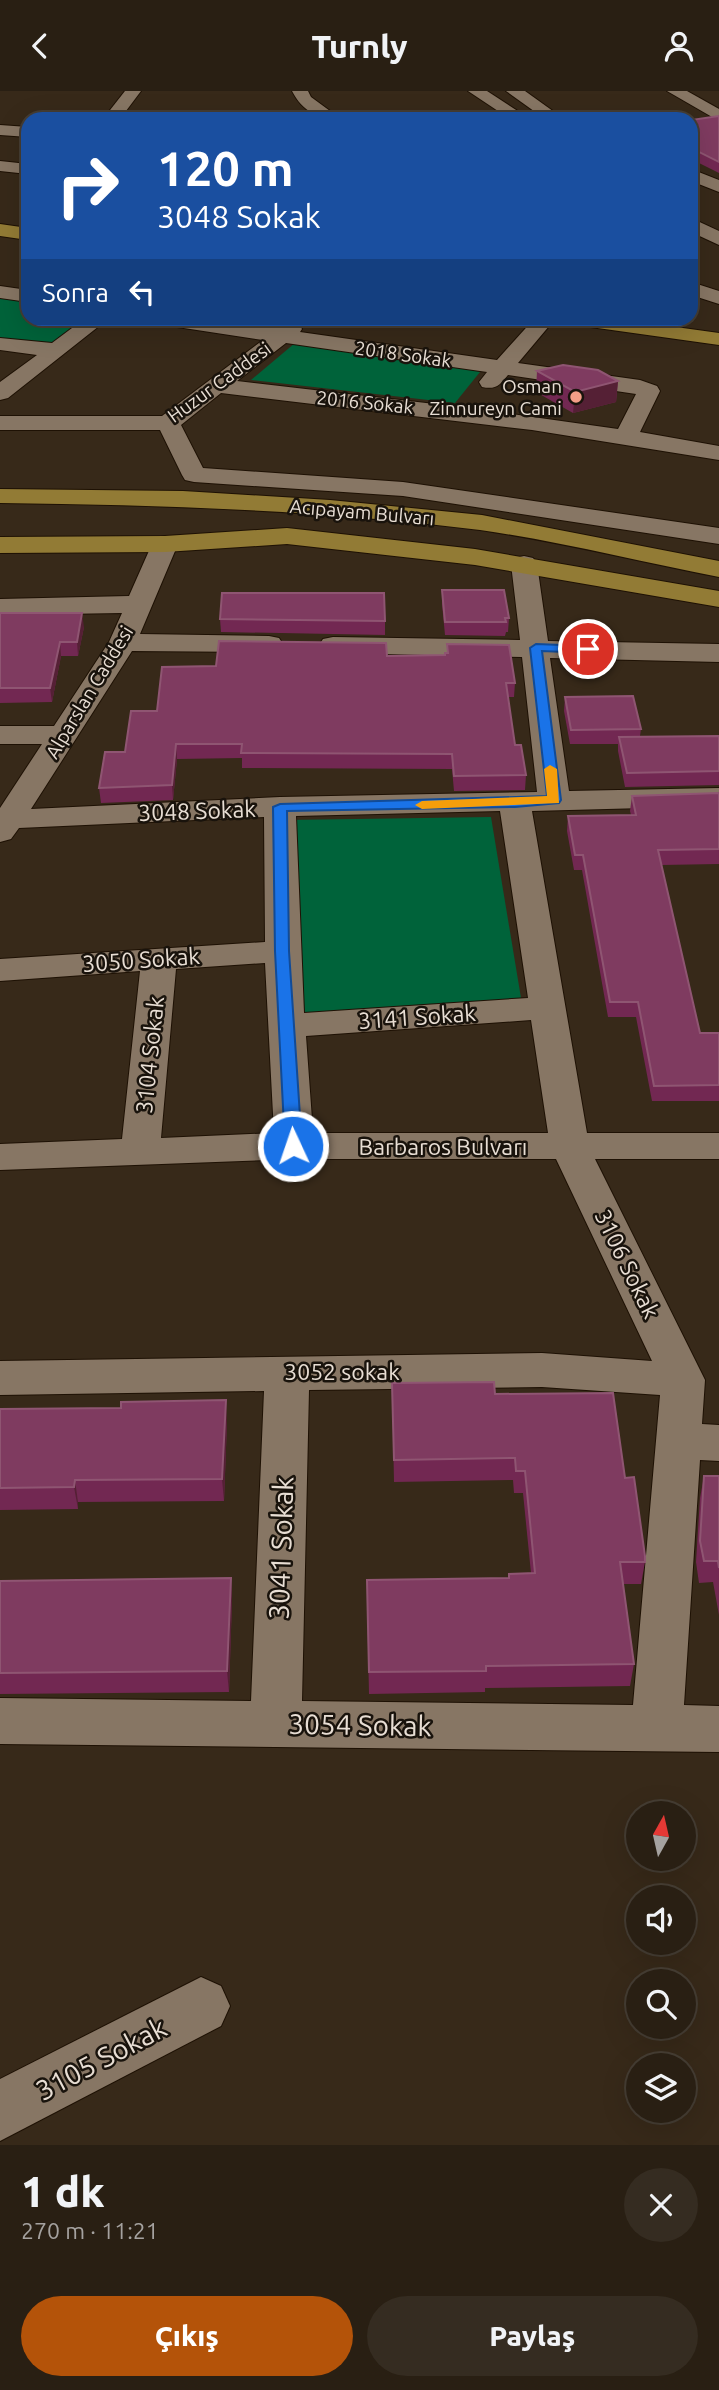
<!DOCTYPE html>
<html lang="tr">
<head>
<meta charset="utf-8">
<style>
  :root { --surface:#291f13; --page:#352c21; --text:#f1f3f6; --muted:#a5a2a0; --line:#453d33; --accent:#b45309 }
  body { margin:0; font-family:Ubuntu,sans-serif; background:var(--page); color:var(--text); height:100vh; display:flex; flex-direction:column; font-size:26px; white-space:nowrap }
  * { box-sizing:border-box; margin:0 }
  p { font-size:23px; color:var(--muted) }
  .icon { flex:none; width:38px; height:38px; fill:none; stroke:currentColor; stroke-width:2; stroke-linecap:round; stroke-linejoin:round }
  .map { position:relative; height:2054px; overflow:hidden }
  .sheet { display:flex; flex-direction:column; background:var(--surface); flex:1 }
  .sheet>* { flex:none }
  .banner { position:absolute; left:21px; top:21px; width:677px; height:214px; border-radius:21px; box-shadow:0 7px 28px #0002,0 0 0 2px var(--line); background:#1a4fa0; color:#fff; overflow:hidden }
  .needle { width:46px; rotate:8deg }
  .fabs { position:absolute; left:626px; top:1710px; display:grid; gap:14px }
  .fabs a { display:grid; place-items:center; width:70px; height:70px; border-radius:50%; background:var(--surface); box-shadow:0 7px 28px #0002,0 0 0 2px var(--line); font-size:35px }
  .pin { position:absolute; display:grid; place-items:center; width:60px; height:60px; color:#fff; margin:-30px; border:4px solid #fff; border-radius:50%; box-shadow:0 2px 7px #0007 }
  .me { position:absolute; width:77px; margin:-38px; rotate:357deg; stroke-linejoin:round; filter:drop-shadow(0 0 5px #0008) }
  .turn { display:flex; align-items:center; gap:24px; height:147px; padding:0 21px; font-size:32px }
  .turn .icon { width:91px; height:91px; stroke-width:2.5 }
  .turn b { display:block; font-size:49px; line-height:60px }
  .then { display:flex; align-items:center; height:66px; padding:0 21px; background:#0003; gap:14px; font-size:26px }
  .round { display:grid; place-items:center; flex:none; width:74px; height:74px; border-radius:37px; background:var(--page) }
  .head { display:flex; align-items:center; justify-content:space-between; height:119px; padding:0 21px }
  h1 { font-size:42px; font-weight:800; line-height:52px }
  .action { display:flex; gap:14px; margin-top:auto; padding:14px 21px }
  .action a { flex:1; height:80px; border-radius:42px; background:var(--accent); color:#fff; font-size:28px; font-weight:800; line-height:80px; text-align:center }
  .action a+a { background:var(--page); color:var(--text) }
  header { display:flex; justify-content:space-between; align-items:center; height:91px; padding:0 21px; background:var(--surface); font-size:32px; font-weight:800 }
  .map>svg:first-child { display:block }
  .green { fill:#00633a }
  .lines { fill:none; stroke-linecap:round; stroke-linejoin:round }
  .minor-casing { stroke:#1e1104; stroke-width:2 }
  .major-casing { stroke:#1e1104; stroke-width:2 }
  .minor { fill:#877664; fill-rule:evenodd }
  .major { fill:#927b35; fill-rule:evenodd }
  .wall { fill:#722852 }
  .shaded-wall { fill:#552035 }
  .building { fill:#7f3b60; stroke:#8f5572; stroke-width:2 }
  .route { fill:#1a73e8; stroke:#114b97; stroke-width:2 }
  .slow { fill:#f59e0b }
  .poi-dot { fill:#f49e87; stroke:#19130c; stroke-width:2.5 }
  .labels { text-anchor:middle; stroke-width:5; stroke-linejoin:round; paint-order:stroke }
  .far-street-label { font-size:19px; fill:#e8ded4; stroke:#19130c }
  .far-poi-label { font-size:19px; fill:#e8ded4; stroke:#19130c; text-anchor:end }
  .street-label { font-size:23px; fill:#e8ded4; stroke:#19130c }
  .near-street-label { font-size:28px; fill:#e8ded4; stroke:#19130c }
</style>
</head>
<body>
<header><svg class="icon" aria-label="back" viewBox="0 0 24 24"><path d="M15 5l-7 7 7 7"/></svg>Turnly<svg class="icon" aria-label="person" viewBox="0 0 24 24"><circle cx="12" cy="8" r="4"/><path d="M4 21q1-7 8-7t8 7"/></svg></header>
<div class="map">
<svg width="719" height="2054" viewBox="0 0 719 2054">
  <rect width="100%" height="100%" fill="#372919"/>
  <!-- green -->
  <g class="green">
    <path d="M0,206L28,211V228H88L52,253L0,247Z"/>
    <path d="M295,252L484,276L455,312L251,289Z"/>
    <path d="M491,726L521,907L511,913L296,926L288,729Z"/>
  </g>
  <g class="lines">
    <!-- minor casing -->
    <g class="minor-casing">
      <g id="minor">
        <path d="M125,0H141L120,28H103Z"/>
        <path d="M292,0H308L311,6L341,28C318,28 303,21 292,0Z"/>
        <path d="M468,0H487L530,28H510Z"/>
        <path d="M506,0H525L564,28H545Z"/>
        <path d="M667,0H687L719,18V30Z"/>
        <path d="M0,34L28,36V46L0,44Z"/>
        <path d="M0,70L28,73V83L0,80Z"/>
        <path d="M691,78L719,89V101L691,90Z"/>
        <path d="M691,127L719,140V154L691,141Z"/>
        <path d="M691,191L719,200V213L691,204Z"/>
        <path d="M0,195L28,199V211L0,207Z"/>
        <path d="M84,228H108L8,307L0,309V291L37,264L0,259V247L52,252Z"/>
        <path d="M153,228C194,224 233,234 273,237C282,238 288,231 299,233L302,238L300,241L497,269L534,228H555L518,272L640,289L657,295L660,300L640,341L719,355V369L532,339L221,302L181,334L203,377L403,391L719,437V453L403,405L194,391L185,389L182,384L160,339H0V325H162L263,249L164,234L157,232ZM286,252L487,281L479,291L482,296C496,299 500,294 508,284L636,303L618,338L469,317L237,290Z"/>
        <path d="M165,445L174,447L178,453L140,543L269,545L279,547L283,553L279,559L269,561L132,560L31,718L280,706L537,701L522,566L333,562L323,560L319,554L323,548L333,546L520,549L511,473L515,467L524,465L533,467L537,473L548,550L719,553V571L550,567L569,700L719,697V715L532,720L587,1042H719V1068H595L705,1289L702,1333L719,1334V1370L700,1369L684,1614L719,1615V1661L0,1653V1607L251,1610L264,1300L0,1304V1270L542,1262L652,1270L556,1068H294L0,1079V1053L122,1048L140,880L0,890V868L265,851L264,726L19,737L11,748L0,751V717L42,653H0V635H54L109,551L122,522L0,524V508L129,505L152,453L156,447ZM500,720L528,907L304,922L296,725ZM265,872L274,1042L161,1047L176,878ZM531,929L548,1042H313L306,945ZM542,1296L660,1304L633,1614L302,1610L309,1299Z"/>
        <path d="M201,1886L221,1895L230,1915L221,1935L0,2050V1988Z"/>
      </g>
    </g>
    <!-- major casing -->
    <g class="major-casing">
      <g id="major">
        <path d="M0,133L28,137V149L0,145Z"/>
        <path d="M565,228H618L719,242V254L576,234L569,232Z"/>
        <path d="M0,398L183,400L330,409L482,424L719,470V486C641,471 558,450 480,439C321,419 160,414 0,412Z"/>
        <path d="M287,437L475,458L719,500V516L475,474L287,453L165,461L0,462V446L165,445Z"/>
      </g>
    </g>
    <!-- minor -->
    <use href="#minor" class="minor"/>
    <!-- major -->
    <use href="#major" class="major"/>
  </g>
  <!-- wall -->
  <g class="wall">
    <path d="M719,25V82L691,68V29Z"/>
    <path d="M537,280L618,290L616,311L573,322L536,301Z"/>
    <path d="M442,499L509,527L508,541H506L505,545L445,544L442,513Z"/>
    <path d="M0,522L84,536L78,565H61L52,611L0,612Z"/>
    <path d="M220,528L385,530V544L221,541Z"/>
    <path d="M447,553L515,592L514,606H508L515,654L526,684L525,699L454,700L452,678L242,677V667L177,668L173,709L101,712L99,697L157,620L216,575L387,565L445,564L447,562Z"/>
    <path d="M565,606L641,638L640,645H719V694L625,696L618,660V653H570L564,620Z"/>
    <path d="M719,702V773L661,774L700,942H719V1010H652L636,926H608L582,779H574L567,740L568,725L631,724L630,720L632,705Z"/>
    <path d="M392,1292L495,1303L625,1387L645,1471L641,1493H623L634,1573L630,1595L485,1597V1601L369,1603L367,1510L508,1487L509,1483L531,1482L523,1402H514L513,1389L394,1391Z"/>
    <path d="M0,1318L227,1331L224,1410L78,1411V1418L0,1419Z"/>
    <path d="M704,1385H719V1524L713,1491L699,1492L696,1471L700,1407Z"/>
    <path d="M231,1487L232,1509L229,1601L0,1603V1490Z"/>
  </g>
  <!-- shaded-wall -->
  <g class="shaded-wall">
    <path d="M618,290L616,311L573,322L575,301Z"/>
    <path d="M82,522L84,536L78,565L77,551Z"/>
    <path d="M60,551L61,565L52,611L50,597Z"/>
    <path d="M176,653L177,668L173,709L172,694Z"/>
    <path d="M226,1309L227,1331L224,1410L222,1388Z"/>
    <path d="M75,1389L78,1411V1418L74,1396Z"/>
    <path d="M231,1487L232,1509L229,1601L227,1580Z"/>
  </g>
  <!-- building -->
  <g class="building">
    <path d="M719,25V71L691,57V29Z"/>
    <path d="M563,274L598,279L618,290L575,301L537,280Z"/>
    <path d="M442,499H504L509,527H505L506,531H445Z"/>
    <path d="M222,502H384L385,530L220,528Z"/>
    <path d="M0,522H82L77,551H60L50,597H0Z"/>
    <path d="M219,550L386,552L387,565L445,564V562H448L447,553L509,554L515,592H506L515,654H521L526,684L454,685L452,663L241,662L242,653H176L172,694L99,697L105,661H125L131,620H157L162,576L216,575Z"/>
    <path d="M633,605L641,638L571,639L565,606Z"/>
    <path d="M719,645V680L627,682L619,646Z"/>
    <path d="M719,702V758L658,759L700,942H719V994L654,995L638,911H610L583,764H575L568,725L636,724L632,705Z"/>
    <path d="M494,1291L495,1303L613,1302L625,1387L634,1386L645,1465V1471H620L634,1573L486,1575V1580L369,1581L367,1489L509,1487V1483L535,1482L525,1380H516L515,1367L394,1369L392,1292Z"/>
    <path d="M226,1309L222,1388L75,1389L74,1396L0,1397V1318L121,1317V1311Z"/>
    <path d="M704,1385H719V1477L718,1470H704L700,1450Z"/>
    <path d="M231,1487L227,1580L0,1582V1490Z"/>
  </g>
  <!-- route -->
  <path class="route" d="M536,553L588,555L594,558L588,562L542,560L561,709L559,712L515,716L287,720L289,860L302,1055L299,1059H288L285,1055L275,860L273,716L280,713L547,705L530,557Z"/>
  <!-- slow -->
  <path class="slow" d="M550,674L557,678L559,712L422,718L415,714L422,710L547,705L544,678Z"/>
  <!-- markers -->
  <circle class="poi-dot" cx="576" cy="306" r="7"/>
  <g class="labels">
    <!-- far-street labels -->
    <g class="far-street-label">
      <text transform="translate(403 263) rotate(8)" y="7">2018 Sokak</text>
      <text transform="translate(219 291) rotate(-36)" y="7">Huzur Caddesi</text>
      <text transform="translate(365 311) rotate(6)" y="7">2016 Sokak</text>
      <text transform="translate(362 421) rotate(5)" y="7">Acıpayam Bulvarı</text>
      <text transform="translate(89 601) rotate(-59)" y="7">Alparslan Caddesi</text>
    </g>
    <!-- far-poi labels -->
    <g class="far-poi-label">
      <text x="562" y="302">Osman<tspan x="562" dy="22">Zinnureyn Cami</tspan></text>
    </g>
    <!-- street labels -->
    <g class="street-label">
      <text transform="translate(197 720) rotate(-2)" y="8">3048 Sokak</text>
      <text transform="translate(141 869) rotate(-4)" y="8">3050 Sokak</text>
      <text transform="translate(417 926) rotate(-4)" y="8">3141 Sokak</text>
      <text transform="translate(150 964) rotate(-84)" y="8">3104 Sokak</text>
      <text x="443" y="1064">Barbaros Bulvarı</text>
      <text transform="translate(627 1173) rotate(64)" y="8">3106 Sokak</text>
      <text x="342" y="1289">3052 sokak</text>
    </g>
    <!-- near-street labels -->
    <g class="near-street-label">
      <text transform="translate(281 1457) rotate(-88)" y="10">3041 Sokak</text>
      <text transform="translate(360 1634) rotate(1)" y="10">3054 Sokak</text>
      <text transform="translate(101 1968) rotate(-28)" y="10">3105 Sokak</text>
    </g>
  </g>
</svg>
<div class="fabs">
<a><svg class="needle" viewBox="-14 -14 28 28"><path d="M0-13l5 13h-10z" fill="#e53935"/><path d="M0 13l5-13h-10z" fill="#a5a2a0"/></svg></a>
<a><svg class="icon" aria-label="sound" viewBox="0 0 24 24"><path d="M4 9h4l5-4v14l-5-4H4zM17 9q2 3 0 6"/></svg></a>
<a><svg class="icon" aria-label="search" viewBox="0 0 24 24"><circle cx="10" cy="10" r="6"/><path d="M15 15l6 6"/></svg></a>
<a><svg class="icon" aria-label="layers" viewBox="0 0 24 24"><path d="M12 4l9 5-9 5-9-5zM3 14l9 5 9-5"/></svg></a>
</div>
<div class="pin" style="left:588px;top:558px;background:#d93025"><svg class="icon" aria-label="arrive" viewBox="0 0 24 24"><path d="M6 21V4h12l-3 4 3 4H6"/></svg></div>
<svg class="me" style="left:293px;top:1055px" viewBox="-20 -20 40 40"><circle r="17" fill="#1a73e8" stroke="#fff" stroke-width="3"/><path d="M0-11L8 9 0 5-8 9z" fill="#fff"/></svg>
<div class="banner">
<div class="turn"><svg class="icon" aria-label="right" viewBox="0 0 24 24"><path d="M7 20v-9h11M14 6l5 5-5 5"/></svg><div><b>120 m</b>3048 Sokak</div></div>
<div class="then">Sonra<svg class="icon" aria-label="left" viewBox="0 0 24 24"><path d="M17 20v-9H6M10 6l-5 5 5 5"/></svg></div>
</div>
</div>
<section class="sheet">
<div class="head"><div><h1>1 dk</h1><p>270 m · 11:21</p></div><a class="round"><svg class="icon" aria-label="close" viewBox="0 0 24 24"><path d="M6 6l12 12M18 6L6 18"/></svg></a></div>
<div class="action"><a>Çıkış</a><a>Paylaş</a></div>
</section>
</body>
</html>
